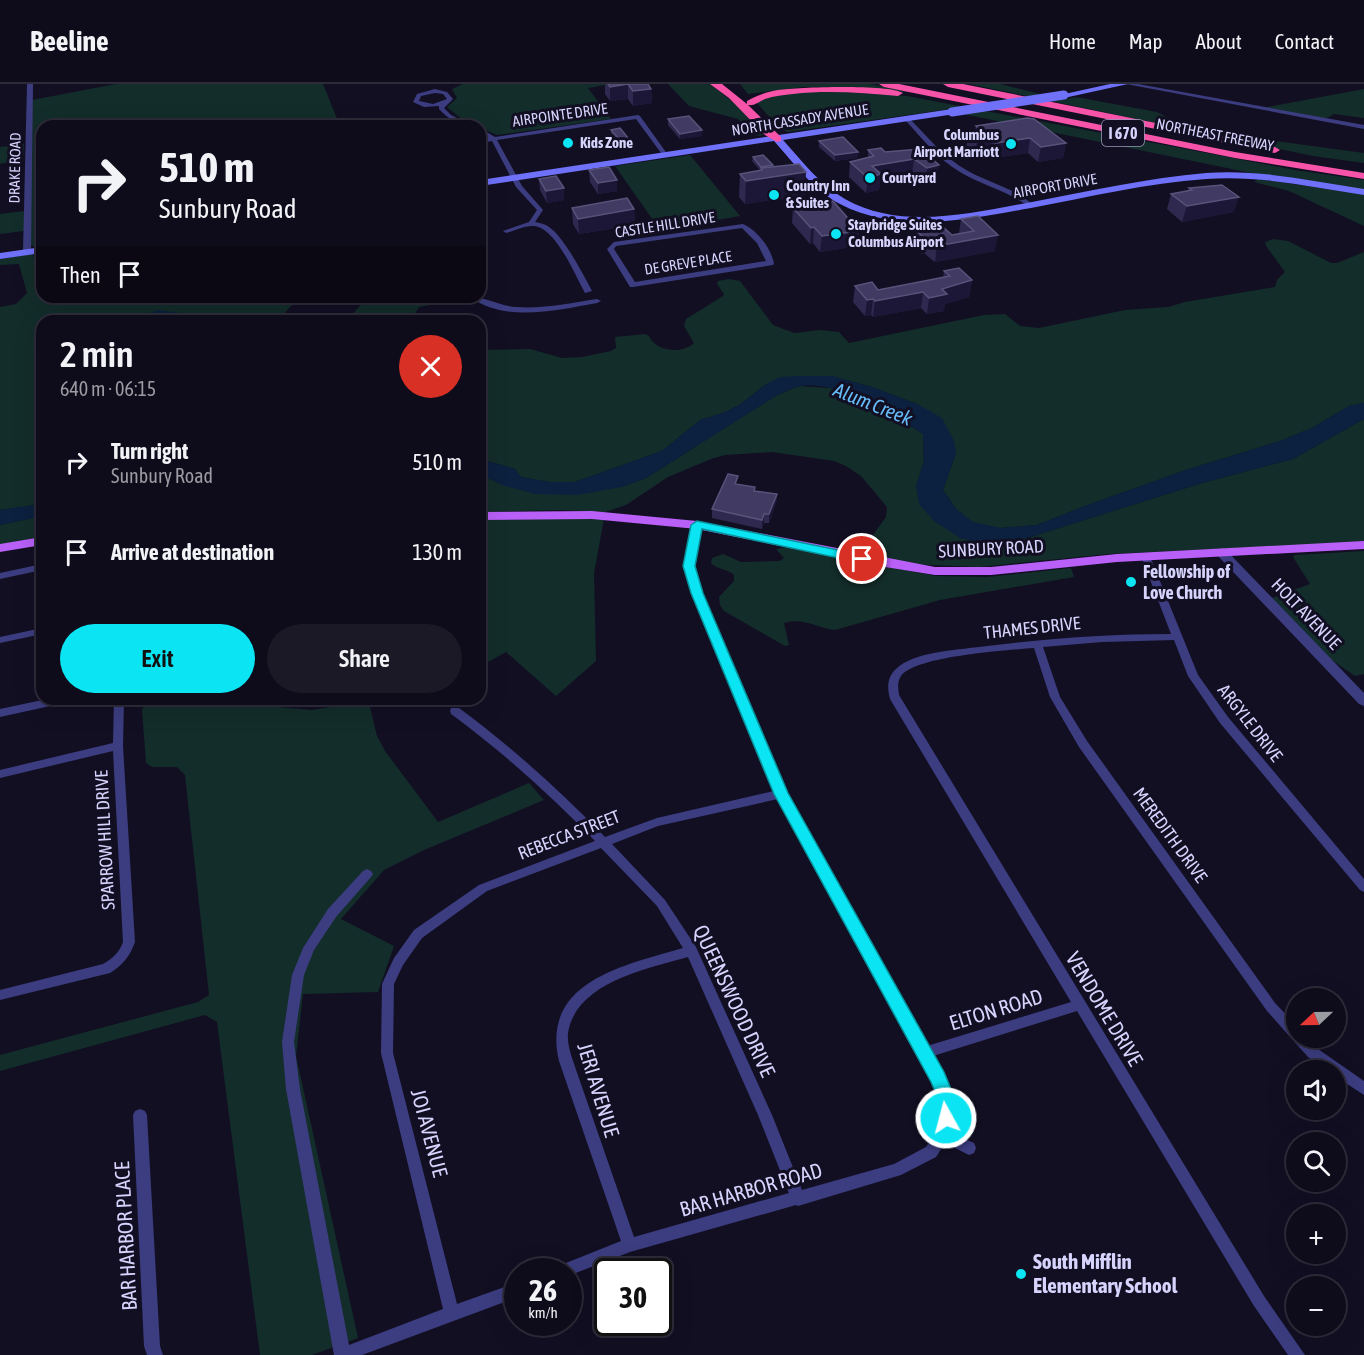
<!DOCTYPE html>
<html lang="en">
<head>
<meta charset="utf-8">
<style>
  :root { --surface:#0e0b1a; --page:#1c1927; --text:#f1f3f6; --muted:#9b9ba2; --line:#2e2b39; --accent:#0be4f2 }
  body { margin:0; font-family:"Asap Condensed",sans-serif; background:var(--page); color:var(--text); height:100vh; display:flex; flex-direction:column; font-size:22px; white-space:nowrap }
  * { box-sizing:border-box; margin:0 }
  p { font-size:20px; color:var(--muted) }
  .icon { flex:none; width:33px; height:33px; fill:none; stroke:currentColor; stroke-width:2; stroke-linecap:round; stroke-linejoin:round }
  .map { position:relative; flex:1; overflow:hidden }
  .side { position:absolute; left:36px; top:231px; width:450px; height:390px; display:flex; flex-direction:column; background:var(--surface); border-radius:18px; box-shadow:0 6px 24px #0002,0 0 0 2px var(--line) }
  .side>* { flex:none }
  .top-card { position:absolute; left:36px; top:36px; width:450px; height:183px; border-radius:18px; box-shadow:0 6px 24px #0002,0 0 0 2px var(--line); background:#0e0b1a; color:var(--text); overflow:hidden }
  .needle { width:39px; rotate:248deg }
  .fabs { position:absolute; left:1286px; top:904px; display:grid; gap:12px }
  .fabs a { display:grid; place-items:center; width:60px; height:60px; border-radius:50%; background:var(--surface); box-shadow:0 6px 24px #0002,0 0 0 2px var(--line); font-size:30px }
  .speed { position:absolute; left:504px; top:1174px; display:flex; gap:12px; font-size:30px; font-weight:700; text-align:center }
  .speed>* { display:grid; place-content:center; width:78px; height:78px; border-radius:50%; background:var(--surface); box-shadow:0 6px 24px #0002,0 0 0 2px var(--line); line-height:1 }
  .speed small { font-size:15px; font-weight:400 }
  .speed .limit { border:3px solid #111; border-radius:9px; background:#fff; color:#111 }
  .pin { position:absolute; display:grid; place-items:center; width:51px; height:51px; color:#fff; margin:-26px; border:3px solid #fff; border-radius:50%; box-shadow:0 2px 6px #0007 }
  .me { position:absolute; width:66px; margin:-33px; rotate:353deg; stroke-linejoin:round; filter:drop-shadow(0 0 4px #0008) }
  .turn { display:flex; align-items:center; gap:21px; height:126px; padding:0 24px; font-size:27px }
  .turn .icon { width:78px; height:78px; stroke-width:2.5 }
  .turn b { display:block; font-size:42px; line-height:51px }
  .then { display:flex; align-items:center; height:57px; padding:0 24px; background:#0003; gap:12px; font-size:22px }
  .round { display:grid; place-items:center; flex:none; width:63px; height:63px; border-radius:32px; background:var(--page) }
  .summary { display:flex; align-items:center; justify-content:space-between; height:102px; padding:0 24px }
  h1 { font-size:36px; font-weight:600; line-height:45px }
  .button { display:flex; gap:12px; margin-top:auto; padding:12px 24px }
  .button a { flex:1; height:69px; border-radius:36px; background:var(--accent); color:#111; font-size:24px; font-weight:600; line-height:69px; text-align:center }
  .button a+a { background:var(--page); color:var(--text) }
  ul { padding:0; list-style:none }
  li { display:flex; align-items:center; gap:18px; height:90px; padding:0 24px }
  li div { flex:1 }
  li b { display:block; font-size:22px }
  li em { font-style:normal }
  header { display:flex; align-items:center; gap:36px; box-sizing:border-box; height:84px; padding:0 30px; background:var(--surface); border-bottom:2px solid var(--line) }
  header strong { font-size:28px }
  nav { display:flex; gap:33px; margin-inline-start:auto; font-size:21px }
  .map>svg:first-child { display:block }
  .green { fill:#132d2b }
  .water { fill:#0c213f }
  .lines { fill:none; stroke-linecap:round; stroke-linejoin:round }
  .minor { fill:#3c3d80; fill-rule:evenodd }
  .tertiary { fill:#3c3d80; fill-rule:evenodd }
  .secondary { fill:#6f71f9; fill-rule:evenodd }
  .primary { fill:#b960f8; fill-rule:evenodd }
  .motorway { fill:#f754a9; fill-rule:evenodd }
  .secondary-bridge { stroke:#6f71f9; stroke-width:9 }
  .wall { fill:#2f2950 }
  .shaded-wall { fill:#1c1736 }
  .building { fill:#413b63; stroke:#58537b; stroke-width:1.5 }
  .route { fill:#0be4f2; stroke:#07949d; stroke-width:1.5 }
  .poi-dot { fill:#0be4f2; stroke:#120f23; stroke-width:2 }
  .labels { text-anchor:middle; stroke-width:6; stroke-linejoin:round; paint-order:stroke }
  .far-street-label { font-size:15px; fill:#d6d3fd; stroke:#120f23 }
  .far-poi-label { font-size:15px; font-weight:bold; fill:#d6d3fd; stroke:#120f23; text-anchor:start }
  .shield { fill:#120f23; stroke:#9b98bc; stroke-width:1.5 }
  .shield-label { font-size:16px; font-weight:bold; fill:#d6d3fd }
  .street-label { font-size:18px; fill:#d6d3fd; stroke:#120f23 }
  .poi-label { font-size:18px; font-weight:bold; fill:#d6d3fd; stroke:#120f23; text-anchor:start }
  .water-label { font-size:20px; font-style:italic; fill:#66bbf8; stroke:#120f23 }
  .near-street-label { font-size:21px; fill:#d6d3fd; stroke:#120f23 }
  .near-poi-label { font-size:21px; font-weight:bold; fill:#d6d3fd; stroke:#120f23; text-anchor:start }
</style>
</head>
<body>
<header>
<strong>Beeline</strong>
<nav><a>Home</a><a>Map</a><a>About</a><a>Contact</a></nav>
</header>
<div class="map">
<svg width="1364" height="1271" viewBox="0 0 1364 1271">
  <rect width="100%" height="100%" fill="#120f23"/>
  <!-- green -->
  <g class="green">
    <path d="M116,0H323L340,42H42V164L32,162L30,160L32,16Z"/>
    <path d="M463,0H611L588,4L611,35L497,51L464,37L447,23L457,14L452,5Z"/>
    <path d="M668,0H710L738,22L763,50L761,52L754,51L738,35L689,22Z"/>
    <path d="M740,0H870L916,9L855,3H804L748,10Z"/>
    <path d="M969,0H1000L1044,11L1031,13L1051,18L1076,13L1157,28L1186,43L1196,46L1364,69V79L1313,72Z"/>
    <path d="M1364,5V34L1334,30L1325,35L1262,24Z"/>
    <path d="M814,6L907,12L1295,86L1364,96V106L1256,90L963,30L950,25L788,48L780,45L757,19L760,13Z"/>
    <path d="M24,60L23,75L0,80V63Z"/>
    <path d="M690,71L740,132L660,146L615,82Z"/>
    <path d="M1258,95L1364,110V142L1289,107L1254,98Z"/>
    <path d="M24,127V147L0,150V130Z"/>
    <path d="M1273,155L1288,157L1331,179H1337L1364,168V319L1349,322L1312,344L1280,357L1186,386L1085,422L1037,441L1000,444L973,439L956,425L943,406L956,369L917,320L872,303L832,292L765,301L741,320L723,329L700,336L662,367L575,398H549L521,393L515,385L480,375V266L530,265L562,274L582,273L611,267L616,264L615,253L645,250L649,252C655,267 682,271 694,259L684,242L686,235L723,212L724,210L717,200L718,197L729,195L740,197L773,241L794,249L820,246L839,248L849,259L984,231L1005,230L1020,242L1039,244L1125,226L1168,223L1185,218L1275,203L1277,196L1285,188L1266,162L1265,158Z"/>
    <path d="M30,170L33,171L42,201V213H305L290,223L278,237H202L201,234L148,235L150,237H42V420L0,426V223L16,220L27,209L19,180L0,181V175Z"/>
    <path d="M368,213H468L470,215L419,223L410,237H346Z"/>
    <path d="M799,302L831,304L882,323L923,350L924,377L916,402L993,461L1024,455L1202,399L1293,375L1364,335V458L1108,470L979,483L910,480L871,472L866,468L865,462L886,433L887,423L861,392L846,382L834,377L772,368L725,371L711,375L668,393L626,421L605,428L562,426L480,428V390L505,402L622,403L646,394L775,312Z"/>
    <path d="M42,432V453L0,461V441Z"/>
    <path d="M571,434L604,435L594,489L596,577L556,612L506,568L490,577L480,579V436Z"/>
    <path d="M787,463L936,492L987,493L1071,484L1074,493L940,516L835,546C817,544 803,533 784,539L789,561L785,562L724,527L720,521L719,513L734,497V491C727,484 717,486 711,479L712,474L723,470L741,478L780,477L784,474L776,465Z"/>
    <path d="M1364,467V590L1355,592L1329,574L1272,514L1310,500L1293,473L1295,471Z"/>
    <path d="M150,615H243L244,620L312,626L343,621L344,615H368L377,652L385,667L438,738L529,699L544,716L424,766L384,786L341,835L394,862L378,908L303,910L296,972L358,1254L312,1271H260L217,938L205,931L0,987V971L198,918L209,911L185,691L177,683H152L146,679L142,626L145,619Z"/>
  </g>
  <!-- water -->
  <g class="water">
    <path d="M158,226L195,231L202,237H150L147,230Z"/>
    <path d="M798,292H832L872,303L917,320L942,334L954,357L956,369L943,406L956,425L973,438L1000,444L1037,441L1085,422L1186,386L1280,357L1312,344L1349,322L1364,319V335L1293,375L1202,399L1024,455L993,461L960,454L934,437L919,420L916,402L924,377L923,350C894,330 834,294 797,303C790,305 782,309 776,312L646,394L622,403L577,411L535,410L505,402L480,390V375L515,385L521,393L549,398H575L662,367L700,336L723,329L741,320L765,301L780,293Z"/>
    <path d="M42,420V432L0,441V426Z"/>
  </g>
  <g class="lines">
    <!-- minor -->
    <g class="minor">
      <path d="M27,0H33L31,168L27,170L23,168Z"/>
      <path d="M1126,0H1138L1364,41V45Z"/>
      <path d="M435,5L447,8L453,15L444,24L451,31L473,42C460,42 448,35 439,25V22L424,23L413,18L417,10ZM435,9L443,10L447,15L433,20L419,17L421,12Z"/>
      <path d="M638,31L640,32L668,71V73H664L636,35L497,56L522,102L543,126L535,138C540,139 545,140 549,143C564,153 583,190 592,207L585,209C575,191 556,144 534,142C525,141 514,147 506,149L503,147L529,138L537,126L516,103L492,57L486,58L483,56L488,54L480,49V44L495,53Z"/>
      <path d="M905,34H909C927,52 944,74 968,87C989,99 1015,104 1033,121L1028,122C1007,107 982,101 960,88C938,75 922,54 905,36Z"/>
      <path d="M743,140C758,147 770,163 774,179L773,181L633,203H630L607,165L614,158ZM742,144L757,159L766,177L635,198L614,165L616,162Z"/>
      <path d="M470,213C486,213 500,222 516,223C543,225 571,219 597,215L601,217L597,219C558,226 505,239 470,213Z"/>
      <path d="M697,438L702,441L694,482L702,509L786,710L927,962L1071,918L890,615C887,604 887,593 896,585C913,568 956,566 979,563C1043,555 1107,550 1171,550L1141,472L1146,469L1149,470L1198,591L1228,633L1364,795V808L1360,806L1220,639L1188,592L1174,556L1102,558L1043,563L1060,613L1087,657L1275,919L1296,941V954H1307L1318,965L1364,997V1011L1335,992V987H1328L1308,973L1267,927L1079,663L1050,613L1034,564C1008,566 915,572 901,592C897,598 898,604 899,611L1264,1212L1305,1271H1288L1254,1222L1077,927L933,972L943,990L954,1017L949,1048L974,1059L976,1064L974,1069L969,1071L945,1059L936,1073L901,1091L798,1122L796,1121L630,1168L568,1192V1188H554L556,1183L621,1157L559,977C540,897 626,881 683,864L657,822L601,764L487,807L422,854L403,881L394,900L393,969L457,1220L518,1198V1213L362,1271H334L286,1005L282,958L292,891L303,864L328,825L363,787L367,785L371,787L373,790L371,793L336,833L314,866L304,891L294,958L300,1005L349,1261L443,1225L381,969L382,900L394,874L414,846L479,801L595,757C550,711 503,668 451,630L450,627L451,624H459C512,663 559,706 605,753L657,734L774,707L692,509L684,482L692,441ZM778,715L932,997L940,1017L935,1049L926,1063L894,1080L802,1106L772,1031L696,863L665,816L612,760L658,742ZM688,873L758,1031L789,1109L634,1153L573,977C570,968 567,958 568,949C576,898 647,885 688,873Z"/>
      <path d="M42,480V486L0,495V489Z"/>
      <path d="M42,544V550L0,559V553Z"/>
      <path d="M47,615H69L64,619L0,633V625Z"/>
      <path d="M114,615H124L123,662L135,858C130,872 123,881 110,889L0,916V906L103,880C112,875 119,869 123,858L113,667L0,694V686L113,659Z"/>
      <path d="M140,1025L145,1027L147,1031L160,1262L163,1271H147L144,1262L133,1031L135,1027Z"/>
    </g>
    <!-- tertiary -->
    <path class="tertiary" d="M1221,464L1225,465L1364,609V622L1359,620L1217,471L1215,468Z"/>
    <!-- secondary -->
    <g class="secondary">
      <path d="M1110,0H1128L1064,14L1060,11Z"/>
      <path d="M952,25L955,26V30L783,56C802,77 820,101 845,115C902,147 971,129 1032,118C1090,107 1148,94 1206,89C1259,85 1312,97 1364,105V111C1312,103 1259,91 1206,95C1147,99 1089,113 1031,124C968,135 900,151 840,120C813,106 794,79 774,57L480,102V96Z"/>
      <path d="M42,163V169L0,175V169Z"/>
    </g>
    <!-- primary -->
    <g class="primary">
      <path d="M592,427L697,437L935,483H991L1117,470L1364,457V465L1117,478L991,491H935L879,482L697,445L592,435L480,436V428Z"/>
      <path d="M42,453V461L0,468V460Z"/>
    </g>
    <!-- motorway -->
    <g class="motorway">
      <path d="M710,0H722L747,20V17C757,11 767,8 778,6C798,3 889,0 903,9L898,12C863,9 828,6 793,10C784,11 774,12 765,15C758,18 755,22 748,21L781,53V57L777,58L765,51L729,14Z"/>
      <path d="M879,0H899L1235,68L1364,89V95L1235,74L884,3Z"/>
      <path d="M943,0H963L1275,63L1280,66L1275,69L948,3Z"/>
    </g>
    <!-- secondary-bridge -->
    <path class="secondary-bridge" d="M952,28L1064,11"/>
  </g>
  <!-- wall -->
  <g class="wall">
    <path d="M605,0H648L651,5L652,19L633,22L628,15L610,17L605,10Z"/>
    <path d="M668,35L702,46V52L680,55L668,41Z"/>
    <path d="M976,42L1066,59L1063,74L1038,78L1028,69L993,74L989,71L974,73L966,66L968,51L974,50Z"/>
    <path d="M611,46L628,54V61L619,63L611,53Z"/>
    <path d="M819,57L858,68L857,74L835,77L819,63Z"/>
    <path d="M920,65L936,96L925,99L912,90L880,96L879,106L866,109L849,93L850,78L868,73V66L885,68Z"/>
    <path d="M753,73L773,81L772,83L805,111L745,120L739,113L740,90L760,86L752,77Z"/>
    <path d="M589,86L617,107L598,110L590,98Z"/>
    <path d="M539,95L564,104V116L547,119L540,106Z"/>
    <path d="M1189,104L1234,128L1182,138L1167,125L1171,110L1188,107Z"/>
    <path d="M572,124L634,125L635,141L579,150L573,140Z"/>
    <path d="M793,124L859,147L858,162L820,168L813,159L810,160L792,139Z"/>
    <path d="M961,135L995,167L935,178L925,170H922L914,162L916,146L918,145L919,139L934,142L952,151L959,149Z"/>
    <path d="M944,187L972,196L969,213L945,220L944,227L927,230L921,224L873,233L871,231L865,232L853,218L855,202L878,206L943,194Z"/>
    <path d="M738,400L755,403V407L777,410L776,419L769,439H764L762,445L712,434V425Z"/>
  </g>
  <!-- shaded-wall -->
  <g class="shaded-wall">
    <path d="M628,0V15L610,17V3Z"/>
    <path d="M651,5L652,19L633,22V7Z"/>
    <path d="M702,46V52L680,55V50Z"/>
    <path d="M628,54V61L619,63V55Z"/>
    <path d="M1030,54L1028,69L993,74L996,59Z"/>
    <path d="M992,56L989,71L974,73L977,58Z"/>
    <path d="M1066,59L1063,74L1038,78L1041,63Z"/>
    <path d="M858,68L857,74L835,77V71Z"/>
    <path d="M914,75L912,90L880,96L879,106L866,109L868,94L872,82Z"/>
    <path d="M939,81L936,96L925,99L927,84Z"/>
    <path d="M806,88L805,111L745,120L746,97Z"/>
    <path d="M617,96V107L598,110V99Z"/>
    <path d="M564,104V116L547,119L546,107Z"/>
    <path d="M1239,113L1234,128L1182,138L1187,122Z"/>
    <path d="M634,125L635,141L579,150L578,135Z"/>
    <path d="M814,143L813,159L810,160L811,144Z"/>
    <path d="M859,147L858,162L820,168L822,152Z"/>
    <path d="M998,151L995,167L935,178L937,162Z"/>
    <path d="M924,154H927L925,170H922Z"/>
    <path d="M972,196L969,213L945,220L944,227L927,230L929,214L942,205Z"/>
    <path d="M923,208L921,224L873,233L875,217Z"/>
    <path d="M873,215L871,231L865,232L867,216Z"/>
    <path d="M777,410L776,419L769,439V430Z"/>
    <path d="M764,430V439L762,445V436Z"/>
  </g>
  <!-- building -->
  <g class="building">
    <path d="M608,0H648L651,5L633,7L628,0L610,3Z"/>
    <path d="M689,32L702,46L680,50L668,35Z"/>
    <path d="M1027,34L1034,35L1066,59L1041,63L1030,54L996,59L992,56L977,58L968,51L984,49L976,42Z"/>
    <path d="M620,44L628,54L619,55L611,46Z"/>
    <path d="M843,53L858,68L835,71L819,57Z"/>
    <path d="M881,64L885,68L920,65L939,81L927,84L914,75L872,82L881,90L868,94L850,78L874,72L868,66Z"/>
    <path d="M763,71L773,81L761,83L753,73Z"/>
    <path d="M799,80L806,88L746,97L740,90L762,86L761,84Z"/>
    <path d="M609,83L617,96L598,99L589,86Z"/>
    <path d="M556,92L564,104L546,107L539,95Z"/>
    <path d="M1222,101L1239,113L1187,122L1171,110L1192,106L1189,104Z"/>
    <path d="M627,114L634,125L578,135L572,124Z"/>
    <path d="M833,117L859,147L822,152L814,143L811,144L793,124Z"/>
    <path d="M978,132L998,151L937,162L927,154H924L916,146L924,143L919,139L929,137L934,142H942L952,151L974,147L961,135Z"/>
    <path d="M959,184L972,196L942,205L947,210L929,214L923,208L875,217L873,215L867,216L855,202L872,198L878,206L950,192L944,187Z"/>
    <path d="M728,390L738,392L735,400L755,403L754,407L777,410L769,430H764L762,436L712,425Z"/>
  </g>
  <!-- route -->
  <path class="route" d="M697,437L862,471L868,475L862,479L702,445L695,482L703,509L788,709L944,988L956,1017L952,1040L946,1043L940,1040L937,1034L939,1017L931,998L774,710L691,509L683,482L691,441Z"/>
  <!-- markers -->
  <g class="poi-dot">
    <circle cx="568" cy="59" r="6"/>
    <circle cx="1011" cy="60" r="6"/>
    <circle cx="870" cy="94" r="6"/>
    <circle cx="774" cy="111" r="6"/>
    <circle cx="836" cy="150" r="6"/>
    <circle cx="1131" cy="498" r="6"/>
    <circle cx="1021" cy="1190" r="6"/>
  </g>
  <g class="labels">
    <!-- far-street labels -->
    <g class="far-street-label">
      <text transform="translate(560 31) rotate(-8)" y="5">AIRPOINTE DRIVE</text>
      <text transform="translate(800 36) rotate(-9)" y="5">NORTH CASSADY AVENUE</text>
      <text transform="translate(1215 51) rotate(11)" y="5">NORTHEAST FREEWAY</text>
      <text transform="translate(15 84) rotate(-89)" y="5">DRAKE ROAD</text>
      <text transform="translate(1055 102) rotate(-10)" y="5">AIRPORT DRIVE</text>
      <text transform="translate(665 141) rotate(-9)" y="5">CASTLE HILL DRIVE</text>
      <text transform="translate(688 179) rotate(-9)" y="5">DE GREVE PLACE</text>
    </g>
    <!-- far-poi labels -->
    <g class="far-poi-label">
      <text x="999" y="56" text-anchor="end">Columbus<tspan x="999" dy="17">Airport Marriott</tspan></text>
      <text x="580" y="64">Kids Zone</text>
      <text x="882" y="99">Courtyard</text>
      <text x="786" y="107">Country Inn<tspan x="786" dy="17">&amp; Suites</tspan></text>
      <text x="848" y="146">Staybridge Suites<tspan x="848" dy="17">Columbus Airport</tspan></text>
    </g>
    <!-- shield labels -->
    <rect class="shield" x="1102" y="36" width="42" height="26" rx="4.5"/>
    <g class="shield-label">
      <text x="1123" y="55">I 670</text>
    </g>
    <!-- street labels -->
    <g class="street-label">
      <text transform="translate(991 465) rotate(-3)" y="6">SUNBURY ROAD</text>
      <text transform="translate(1306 530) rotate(46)" y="6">HOLT AVENUE</text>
      <text transform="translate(1032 544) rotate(-6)" y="6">THAMES DRIVE</text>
      <text transform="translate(1250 639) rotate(52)" y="6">ARGYLE DRIVE</text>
      <text transform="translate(569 751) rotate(-21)" y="6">REBECCA STREET</text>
      <text transform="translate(1170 751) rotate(54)" y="6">MEREDITH DRIVE</text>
      <text transform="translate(105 756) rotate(-93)" y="6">SPARROW HILL DRIVE</text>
    </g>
    <!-- poi labels -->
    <g class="poi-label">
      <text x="1143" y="494">Fellowship of<tspan x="1143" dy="21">Love Church</tspan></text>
    </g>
    <!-- water labels -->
    <g class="water-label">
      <text transform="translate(873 320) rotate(22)" y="7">Alum Creek</text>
    </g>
    <!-- near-street labels -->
    <g class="near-street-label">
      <text transform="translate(734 917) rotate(65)" y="7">QUEENSWOOD DRIVE</text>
      <text transform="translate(1104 925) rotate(59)" y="7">VENDOME DRIVE</text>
      <text transform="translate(996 926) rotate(-17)" y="7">ELTON ROAD</text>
      <text transform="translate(598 1006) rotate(73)" y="7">JERI AVENUE</text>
      <text transform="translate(429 1049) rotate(75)" y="7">JOI AVENUE</text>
      <text transform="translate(751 1106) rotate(-16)" y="7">BAR HARBOR ROAD</text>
      <text transform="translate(126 1152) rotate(-93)" y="7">BAR HARBOR PLACE</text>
    </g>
    <!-- near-poi labels -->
    <g class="near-poi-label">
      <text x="1033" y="1185">South Mifflin<tspan x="1033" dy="24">Elementary School</tspan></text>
    </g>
  </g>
</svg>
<div class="fabs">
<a><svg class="needle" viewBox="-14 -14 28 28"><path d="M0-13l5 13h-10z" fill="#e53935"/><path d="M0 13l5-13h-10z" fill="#9b9ba2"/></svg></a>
<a><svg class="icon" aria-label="sound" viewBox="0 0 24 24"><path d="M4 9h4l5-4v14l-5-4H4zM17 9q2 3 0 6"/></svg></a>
<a><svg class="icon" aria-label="search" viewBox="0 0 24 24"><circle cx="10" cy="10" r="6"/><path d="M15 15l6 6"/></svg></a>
<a>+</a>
<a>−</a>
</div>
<div class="speed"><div>26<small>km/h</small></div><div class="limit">30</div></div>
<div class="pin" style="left:862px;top:475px;background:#d93025"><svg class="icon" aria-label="arrive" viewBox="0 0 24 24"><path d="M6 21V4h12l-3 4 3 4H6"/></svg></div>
<svg class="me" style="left:946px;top:1034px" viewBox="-20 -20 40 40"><circle r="17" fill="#0be4f2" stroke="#fff" stroke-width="3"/><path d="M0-11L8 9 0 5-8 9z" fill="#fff"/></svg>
<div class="top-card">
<div class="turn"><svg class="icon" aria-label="right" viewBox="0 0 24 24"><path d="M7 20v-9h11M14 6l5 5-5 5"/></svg><div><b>510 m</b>Sunbury Road</div></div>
<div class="then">Then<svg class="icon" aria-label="arrive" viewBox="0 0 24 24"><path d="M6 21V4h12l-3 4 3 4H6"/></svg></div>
</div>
<section class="side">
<div class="summary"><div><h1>2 min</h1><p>640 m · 06:15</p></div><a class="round" style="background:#d93025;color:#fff"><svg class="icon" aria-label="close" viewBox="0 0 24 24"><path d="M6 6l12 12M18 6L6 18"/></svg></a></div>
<ul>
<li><svg class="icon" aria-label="right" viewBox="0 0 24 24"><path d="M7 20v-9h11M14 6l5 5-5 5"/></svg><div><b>Turn right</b><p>Sunbury Road</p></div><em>510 m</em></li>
<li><svg class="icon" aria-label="arrive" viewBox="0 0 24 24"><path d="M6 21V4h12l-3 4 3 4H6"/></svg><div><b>Arrive at destination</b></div><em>130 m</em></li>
</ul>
<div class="button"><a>Exit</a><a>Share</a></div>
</section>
</div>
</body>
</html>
